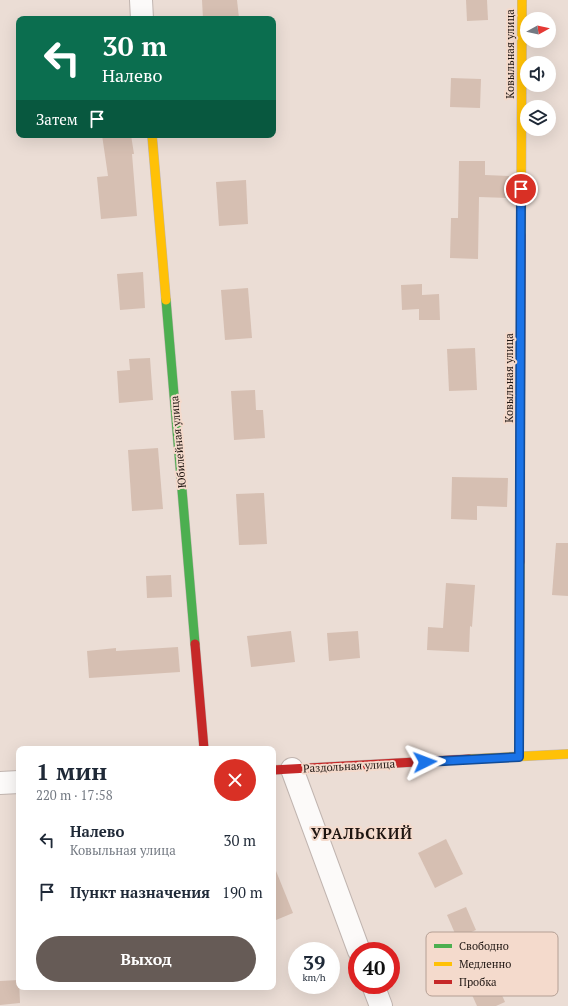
<!DOCTYPE html>
<html lang="ru">
<head>
<meta charset="utf-8">
<style>
  :root { --surface:#fff; --page:#f2f2f3; --text:#1f2937; --muted:#747a83; --accent:#665b56 }
  body { margin:0; font-family:"PT Serif",serif; background:var(--page); color:var(--text); height:100vh; display:flex; flex-direction:column; font-size:15px; white-space:nowrap }
  * { box-sizing:border-box; margin:0 }
  p { font-size:13px; color:var(--muted) }
  .icon { flex:none; width:22px; height:22px; fill:none; stroke:currentColor; stroke-width:2; stroke-linecap:round; stroke-linejoin:round }
  .map { position:relative; flex:1; overflow:hidden }
  .side { position:absolute; left:16px; top:746px; width:260px; height:244px; display:flex; flex-direction:column; background:var(--surface); border-radius:8px; box-shadow:0 4px 16px #0002 }
  .side>* { flex:none }
  .hud { position:absolute; left:16px; top:16px; width:260px; height:122px; border-radius:8px; box-shadow:0 4px 16px #0002; background:#0b6e4f; color:#fff; overflow:hidden }
  .needle { width:26px; rotate:82deg }
  .fabs { position:absolute; left:520px; top:12px; display:grid; gap:8px }
  .fabs a { display:grid; place-items:center; width:36px; height:36px; border-radius:50%; background:var(--surface); box-shadow:0 4px 16px #0002; font-size:20px }
  .speed { position:absolute; left:288px; top:942px; display:flex; gap:8px; font-size:20px; font-weight:700; text-align:center }
  .speed>* { display:grid; place-content:center; width:52px; height:52px; border-radius:50%; background:var(--surface); box-shadow:0 4px 16px #0002; line-height:1 }
  .speed small { font-size:10px; font-weight:400 }
  .speed .limit { border:6px solid #d22; background:#fff; color:#111 }
  .pin { position:absolute; display:grid; place-items:center; width:34px; height:34px; color:#fff; margin:-17px; border:2px solid #fff; border-radius:50%; box-shadow:0 1px 4px #0007 }
  .me { position:absolute; width:44px; margin:-22px; rotate:87deg; stroke-linejoin:round; filter:drop-shadow(0 0 3px #0008) }
  .turn { display:flex; align-items:center; gap:14px; height:84px; padding:0 20px; font-size:18px }
  .turn .icon { width:52px; height:52px; stroke-width:2.5 }
  .turn b { display:block; font-size:28px; line-height:34px }
  .then { display:flex; align-items:center; height:38px; padding:0 20px; background:#0003; gap:8px; font-size:15px }
  .round { display:grid; place-items:center; flex:none; width:42px; height:42px; border-radius:21px; background:var(--page) }
  .summary { display:flex; align-items:center; justify-content:space-between; height:68px; padding:0 20px }
  h1 { font-size:24px; font-weight:700; line-height:30px }
  .cta { display:flex; gap:8px; margin-top:auto; padding:8px 20px }
  .cta a { flex:1; height:46px; border-radius:24px; background:var(--accent); color:#fff; font-size:16px; font-weight:700; line-height:46px; text-align:center }
  ul { padding:0; list-style:none }
  li { display:flex; align-items:center; gap:12px; height:52px; padding:0 20px }
  li div { flex:1 }
  li b { display:block; font-size:15px }
  li em { font-style:normal }
  .map>svg:first-child { display:block }
  .building { fill:#d6bfb2 }
  .lines { fill:none; stroke-linecap:round; stroke-linejoin:round }
  .street-casing { stroke:#c1b5b0; stroke-width:24 }
  .fast-casing { stroke:#c1b5b0; stroke-width:10 }
  .slow-casing { stroke:#c1b5b0; stroke-width:10 }
  .jam-casing { stroke:#c1b5b0; stroke-width:10 }
  .street { stroke:#fcfaf9; stroke-width:22 }
  .fast { stroke:#4caf50; stroke-width:9 }
  .slow { stroke:#ffc107; stroke-width:9 }
  .jam { stroke:#c62828; stroke-width:9 }
  .route-casing { stroke:#114b97; stroke-width:10 }
  .route { stroke:#1a73e8; stroke-width:7 }
  .labels { text-anchor:middle; stroke-width:4; stroke-linejoin:round; paint-order:stroke }
  .street-label { font-size:11px; fill:#1e1511; stroke:#f4dacc }
  .district-label { font-size:15px; font-weight:bold; letter-spacing:1px; fill:#1e1511; stroke:#f4dacc }
  .key { fill:#f4dacc; stroke:#b49f94; stroke-width:1 }
  .key-label { font-size:11px; fill:#1e1511 }
</style>
</head>
<body>
<div class="map">
<svg width="568" height="1006" viewBox="0 0 568 1006">
  <rect width="100%" height="100%" fill="#ebddd5"/>
  <!-- building -->
  <g class="building">
    <path d="M202,0H237L239,18L203,19Z"/>
    <path d="M466,0H487L488,20L467,21Z"/>
    <path d="M451,78L481,79L480,108L450,107Z"/>
    <path d="M102,135H131L134,154H132L137,216L101,219L97,177L108,176Z"/>
    <path d="M459,161H485V175L509,176V198L479,197L478,259L450,258L451,218H458Z"/>
    <path d="M246,180L248,224L219,226L216,182Z"/>
    <path d="M143,272L145,308L120,310L117,274Z"/>
    <path d="M422,284V295L439,294L440,320H419V309L402,310L401,285Z"/>
    <path d="M248,288L252,338L225,340L221,290Z"/>
    <path d="M475,348L477,390L449,391L447,349Z"/>
    <path d="M150,358L153,400L119,403L117,371L130,370L129,359Z"/>
    <path d="M255,390L256,410H263L265,438L234,440L231,391Z"/>
    <path d="M158,448L163,509L132,511L128,450Z"/>
    <path d="M452,477L508,478L507,507L477,506V520L451,519Z"/>
    <path d="M264,493L267,544L239,545L236,494Z"/>
    <path d="M556,543H568V596L552,595Z"/>
    <path d="M171,575L172,597L147,598L146,576Z"/>
    <path d="M446,583L475,585L472,627L470,626L469,652L427,650L428,627L443,628Z"/>
    <path d="M291,631L295,662L251,667L247,636Z"/>
    <path d="M358,631L360,658L329,661L327,633Z"/>
    <path d="M178,647L180,672L89,678L87,651L116,648V651Z"/>
    <path d="M446,839L463,874L435,888L418,853Z"/>
    <path d="M274,866L293,913L276,920L273,911Z"/>
    <path d="M466,907L476,930L457,938L447,915Z"/>
    <path d="M489,966L505,1002L496,1006H477L464,977Z"/>
    <path d="M19,980L20,1003L0,1005V981Z"/>
  </g>
  <g class="lines">
    <!-- street casing -->
    <g class="street-casing">
      <g id="street">
        <path d="M141,0L142,19"/>
        <path d="M292,769L359,951"/>
        <path d="M0,783L19,782"/>
        <path d="M373,985L381,1006"/>
      </g>
    </g>
    <!-- fast casing -->
    <g class="fast-casing">
      <path id="fast" d="M166,300L195,644"/>
    </g>
    <!-- slow casing -->
    <g class="slow-casing">
      <g id="slow">
        <path d="M152,135L166,300"/>
        <path d="M521,235L522,0"/>
        <path d="M519,757L520,562"/>
        <path d="M469,759L568,754"/>
      </g>
    </g>
    <!-- jam casing -->
    <g class="jam-casing">
      <g id="jam">
        <path d="M520,562L521,235"/>
        <path d="M195,644L204,749"/>
        <path d="M273,770L469,759"/>
      </g>
    </g>
    <!-- street -->
    <use href="#street" class="street"/>
    <!-- fast -->
    <use href="#fast" class="fast"/>
    <!-- slow -->
    <use href="#slow" class="slow"/>
    <!-- jam -->
    <use href="#jam" class="jam"/>
  </g>
  <g class="lines">
    <!-- route casing -->
    <g class="route-casing">
      <path id="route" d="M425,762L519,757L521,189"/>
    </g>
    <!-- route -->
    <use href="#route" class="route"/>
  </g>
  <g class="labels">
    <!-- street labels -->
    <g class="street-label">
      <text transform="translate(510 54) rotate(-90)" y="4">Ковыльная улица</text>
      <text transform="translate(509 378) rotate(-90)" y="4">Ковыльная улица</text>
      <text transform="translate(178 442) rotate(-95)" y="4">Юбилейная улица</text>
      <text transform="translate(349 766) rotate(-3)" y="4">Раздольная улица</text>
    </g>
    <!-- district labels -->
    <g class="district-label">
      <text x="362" y="839">УРАЛЬСКИЙ</text>
    </g>
  </g>
  <!-- legend -->
  <rect x="426" y="932" width="132" height="64" rx="6" class="key"/>
  <rect x="434" y="944" width="18" height="4" fill="#4caf50"/>
  <rect x="434" y="962" width="18" height="4" fill="#ffc107"/>
  <rect x="434" y="980" width="18" height="4" fill="#c62828"/>
  <g class="key-label">
    <text x="459" y="950">Свободно</text>
    <text x="459" y="968">Медленно</text>
    <text x="459" y="986">Пробка</text>
  </g>
</svg>
<div class="fabs">
<a><svg class="needle" viewBox="-14 -14 28 28"><path d="M0-13l5 13h-10z" fill="#e53935"/><path d="M0 13l5-13h-10z" fill="#747a83"/></svg></a>
<a><svg class="icon" aria-label="sound" viewBox="0 0 24 24"><path d="M4 9h4l5-4v14l-5-4H4zM17 9q2 3 0 6"/></svg></a>
<a><svg class="icon" aria-label="layers" viewBox="0 0 24 24"><path d="M12 4l9 5-9 5-9-5zM3 14l9 5 9-5"/></svg></a>
</div>
<div class="speed"><div>39<small>km/h</small></div><div class="limit">40</div></div>
<div class="pin" style="left:521px;top:189px;background:#d93025"><svg class="icon" aria-label="arrive" viewBox="0 0 24 24"><path d="M6 21V4h12l-3 4 3 4H6"/></svg></div>
<svg class="me" style="left:425px;top:762px" viewBox="-20 -20 40 40"><path d="M0-17L14 15 0 8-14 15z" fill="#1a73e8" stroke="#fff" stroke-width="4"/></svg>
<div class="hud">
<div class="turn"><svg class="icon" aria-label="left" viewBox="0 0 24 24"><path d="M17 20v-9H6M10 6l-5 5 5 5"/></svg><div><b>30 m</b>Налево</div></div>
<div class="then">Затем<svg class="icon" aria-label="arrive" viewBox="0 0 24 24"><path d="M6 21V4h12l-3 4 3 4H6"/></svg></div>
</div>
<section class="side">
<div class="summary"><div><h1>1 мин</h1><p>220 m · 17:58</p></div><a class="round" style="background:#d93025;color:#fff"><svg class="icon" aria-label="close" viewBox="0 0 24 24"><path d="M6 6l12 12M18 6L6 18"/></svg></a></div>
<ul>
<li><svg class="icon" aria-label="left" viewBox="0 0 24 24"><path d="M17 20v-9H6M10 6l-5 5 5 5"/></svg><div><b>Налево</b><p>Ковыльная улица</p></div><em>30 m</em></li>
<li><svg class="icon" aria-label="arrive" viewBox="0 0 24 24"><path d="M6 21V4h12l-3 4 3 4H6"/></svg><div><b>Пункт назначения</b></div><em>190 m</em></li>
</ul>
<div class="cta"><a>Выход</a></div>
</section>
</div>
</body>
</html>
